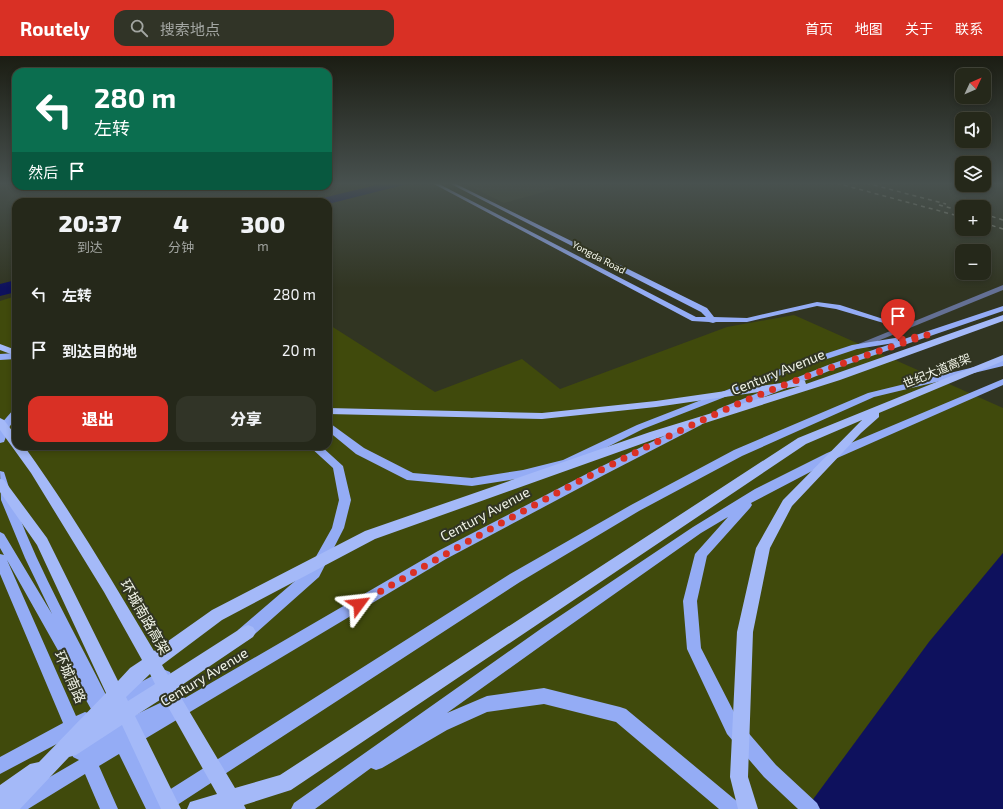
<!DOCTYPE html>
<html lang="zh">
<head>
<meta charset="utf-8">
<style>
  :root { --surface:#25281a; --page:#313427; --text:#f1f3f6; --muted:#a3a6a2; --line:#424439; --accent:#d93025 }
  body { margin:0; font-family:"Exo 2","Noto Sans SC",sans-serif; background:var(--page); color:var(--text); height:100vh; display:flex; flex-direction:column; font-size:15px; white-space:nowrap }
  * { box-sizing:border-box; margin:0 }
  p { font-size:13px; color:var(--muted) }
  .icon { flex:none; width:22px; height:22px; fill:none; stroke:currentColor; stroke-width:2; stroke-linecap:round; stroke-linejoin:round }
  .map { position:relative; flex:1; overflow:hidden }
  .panel { position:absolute; left:12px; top:142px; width:320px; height:252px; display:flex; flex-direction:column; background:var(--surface); border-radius:12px; box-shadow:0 2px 6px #0003,0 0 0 1px var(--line) }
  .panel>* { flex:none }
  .guide { position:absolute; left:12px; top:12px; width:320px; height:122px; border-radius:12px; box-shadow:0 2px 6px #0003,0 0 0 1px var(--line); background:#0b6e4f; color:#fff; overflow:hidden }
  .needle { width:26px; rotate:46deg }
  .controls { position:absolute; left:955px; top:12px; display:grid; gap:8px }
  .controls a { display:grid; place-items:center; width:36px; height:36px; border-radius:8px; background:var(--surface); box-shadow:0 2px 6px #0003,0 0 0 1px var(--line); font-size:20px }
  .pin { position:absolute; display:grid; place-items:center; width:34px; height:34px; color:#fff; margin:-41px -17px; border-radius:50% 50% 50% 0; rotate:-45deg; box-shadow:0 0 4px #0007 }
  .pin .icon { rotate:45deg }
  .me { position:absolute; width:44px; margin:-22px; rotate:60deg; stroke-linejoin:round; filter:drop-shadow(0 0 3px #0008) }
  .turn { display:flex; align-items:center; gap:14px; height:84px; padding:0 16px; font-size:18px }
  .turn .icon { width:52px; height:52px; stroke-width:2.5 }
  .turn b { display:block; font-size:28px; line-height:34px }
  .then { display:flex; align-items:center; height:38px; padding:0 16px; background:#0003; gap:8px; font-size:15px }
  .eta { display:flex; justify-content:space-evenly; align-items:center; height:68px; text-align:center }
  .eta b { font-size:24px; font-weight:800; line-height:28px }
  .primary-button { display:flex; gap:8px; margin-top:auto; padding:8px 16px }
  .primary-button a { flex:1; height:46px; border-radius:12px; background:var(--accent); color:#fff; font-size:16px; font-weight:800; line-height:46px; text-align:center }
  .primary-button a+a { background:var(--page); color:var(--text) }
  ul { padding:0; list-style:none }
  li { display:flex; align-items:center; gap:12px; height:56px; padding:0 16px }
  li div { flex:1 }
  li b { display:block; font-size:15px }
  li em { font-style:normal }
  header { display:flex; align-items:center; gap:24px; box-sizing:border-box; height:56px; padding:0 20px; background:var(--accent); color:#fff }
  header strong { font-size:19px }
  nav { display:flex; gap:22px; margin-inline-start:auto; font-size:14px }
  .search { width:280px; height:36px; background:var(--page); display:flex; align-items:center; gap:10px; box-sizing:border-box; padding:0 14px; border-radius:12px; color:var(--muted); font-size:15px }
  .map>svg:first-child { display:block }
  .built { fill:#3a4026 }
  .green { fill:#404a0c }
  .water { fill:#0e115d }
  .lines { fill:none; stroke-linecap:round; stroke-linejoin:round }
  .tertiary { fill:#647094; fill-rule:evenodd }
  .primary { fill:#94acf5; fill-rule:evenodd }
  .trunk { fill:#a4b9f8; fill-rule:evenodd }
  .rail { stroke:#8c9080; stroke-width:1.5; stroke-dasharray:4 4; stroke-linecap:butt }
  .route { stroke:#d93025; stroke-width:7; stroke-dasharray:0 12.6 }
  .labels { text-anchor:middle; stroke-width:4; stroke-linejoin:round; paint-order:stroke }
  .far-street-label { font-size:10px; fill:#f0f3e7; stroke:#313522 }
  .street-label { font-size:12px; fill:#f0f3e7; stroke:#313522 }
  .near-street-label { font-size:14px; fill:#f0f3e7; stroke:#313522 }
</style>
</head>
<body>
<header>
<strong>Routely</strong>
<div class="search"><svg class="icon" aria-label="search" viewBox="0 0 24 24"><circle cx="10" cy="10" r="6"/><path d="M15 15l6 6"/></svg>搜索地点</div>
<nav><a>首页</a><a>地图</a><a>关于</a><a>联系</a></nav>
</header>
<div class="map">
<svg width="1003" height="753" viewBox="0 0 1003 753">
  <rect width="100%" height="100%" fill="#313522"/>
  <!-- built -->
  <path class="built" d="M463,127H569L572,128L504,147Z"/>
  <!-- green -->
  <path class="green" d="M16,240V390H328V268L435,336L522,303L560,333L727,271L794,259L1003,352V497L929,586L806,753H0V245Z"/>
  <!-- water -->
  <g class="water">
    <path d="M385,127H411L328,148V146H306Z"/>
    <path d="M16,224V236L0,240V228Z"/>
    <path d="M1003,497V753H806L929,586Z"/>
  </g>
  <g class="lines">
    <!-- tertiary -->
    <path class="tertiary" d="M1003,229V234L858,293H855L851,291Z"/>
    <!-- primary -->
    <g class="primary">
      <path d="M432,127H437L696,261H706L701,256L449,127H454L707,252L714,261L747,262L817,246L840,249L908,271L904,273L836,253L817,250L747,266H716L713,267L709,266L692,265Z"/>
      <path d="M1003,250V255L834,313L724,357L721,358L716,355L718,353L828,309L894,287L857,293L794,314L643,373L570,410L523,422L472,430L407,424L356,398L328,375V367L331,368L364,392L413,417L472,422L523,414L563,404L637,369L788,310L852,289L895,282H898V285Z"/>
      <path d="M16,297V303L0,304V298Z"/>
      <path d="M1003,304V310L874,341L742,400L639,455L520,526L171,753H146L119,698L99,710L118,753H100L85,718L28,753H2L5,747L79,704L73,701L71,695L73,689L70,681L0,718V701L63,667L0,518V498L4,499L0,492V476L4,478L52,558L25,502L1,444L0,415L4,416L5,419C28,497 72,570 108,643L160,616L165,614L170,616L172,621L170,626L115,655L120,666L179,638L185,642L438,495L596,413L695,365L698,364L703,367L701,369L604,419L446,503L133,690L158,741L510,518L631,449L734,394L868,337ZM7,504L91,653L96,656L98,655L107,673L87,683L83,674L91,670L93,664L91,658L85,656L76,660Z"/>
      <path d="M1003,323V329L835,403L751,447L752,449L750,452L707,500L697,545L701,592L739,666L776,709L817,747L820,753H798L764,721L727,678L687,593L683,545L695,498L728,461L701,477L552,582L447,657L487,640L544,632L620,651L626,653L739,747L742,753H719L616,666L544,648L487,656L447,674L382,712L376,714L371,712L315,753H291L294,747L542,572L693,471L755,433L827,397Z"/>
      <path d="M16,353V362L10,370L4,386L0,387V369L13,354Z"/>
      <path d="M309,390H321L343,410L351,444L344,472L319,521L248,584L243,586L238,584L236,579L238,574L309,513L332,472L339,444L333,412Z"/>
    </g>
    <!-- trunk -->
    <g class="trunk">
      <path d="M1003,259V265L840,324L658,382L375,483L222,564L162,609L168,619L243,571L248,569L253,571L256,576L253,581L176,633L235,732L280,719L798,382L1003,299V305L879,357V361L861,377L792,450L770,492L753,576L748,721L758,753H738L730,721L737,576L756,492L783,444L862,364L806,388L291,734L244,749L246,753H187L190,746L217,738L163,642L135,660L181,753H161L122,669L76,699L69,701L20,753H0V729L30,708L39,706L106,637L37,489L0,436V423L4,424L47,482L118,625L130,612L142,604L104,536L31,417L0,374V362L4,364L16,380V390H24C71,455 113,526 154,595L212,554L365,475L650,376L800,330L656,351L542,363L328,358V352L542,357L656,345L802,324L805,325L806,328ZM150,618L155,628L128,645L126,641Z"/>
      <path d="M0,288L16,294V300L0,294Z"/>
    </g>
    <!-- rail -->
    <g class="rail">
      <path d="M836,127L962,161"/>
      <path d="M866,127L946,148"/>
      <path d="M939,149L962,155"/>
      <path d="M984,158L1003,164"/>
      <path d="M984,167L1003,173"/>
    </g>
  </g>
  <!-- sky -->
  <linearGradient id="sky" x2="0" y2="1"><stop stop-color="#1b1d13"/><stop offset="0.55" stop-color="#48514f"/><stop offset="1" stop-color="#48514f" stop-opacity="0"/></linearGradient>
  <rect width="1003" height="232" fill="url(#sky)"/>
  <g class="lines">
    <!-- route -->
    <path class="route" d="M359,548C477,479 598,412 722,355C788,325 858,302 927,279L898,284"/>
  </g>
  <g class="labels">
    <!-- far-street labels -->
    <g class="far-street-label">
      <text transform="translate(599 201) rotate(28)" y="4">Yongda Road</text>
    </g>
    <!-- street labels -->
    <g class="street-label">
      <text transform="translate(937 315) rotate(-22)" y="4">世纪大道高架</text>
    </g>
    <!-- near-street labels -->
    <g class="near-street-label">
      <text transform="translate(778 316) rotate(-22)" y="5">Century Avenue</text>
      <text transform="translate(485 458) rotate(-28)" y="5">Century Avenue</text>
      <text transform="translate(145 561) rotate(60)" y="5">环城南路高架</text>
      <text transform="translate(70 621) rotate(66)" y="5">环城南路</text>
      <text transform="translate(204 621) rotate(-31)" y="5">Century Avenue</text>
    </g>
  </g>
</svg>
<div class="controls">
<a><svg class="needle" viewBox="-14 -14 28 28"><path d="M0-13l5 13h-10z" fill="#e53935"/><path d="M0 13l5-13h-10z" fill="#a3a6a2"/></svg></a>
<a><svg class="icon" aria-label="sound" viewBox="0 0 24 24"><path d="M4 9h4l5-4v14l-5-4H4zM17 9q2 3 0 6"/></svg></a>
<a><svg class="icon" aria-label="layers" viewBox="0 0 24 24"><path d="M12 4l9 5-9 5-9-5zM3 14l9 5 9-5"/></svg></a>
<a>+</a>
<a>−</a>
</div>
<div class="pin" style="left:898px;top:284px;background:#d93025"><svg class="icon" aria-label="arrive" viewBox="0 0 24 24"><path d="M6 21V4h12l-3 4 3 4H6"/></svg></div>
<svg class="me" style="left:359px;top:548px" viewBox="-20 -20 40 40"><path d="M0-17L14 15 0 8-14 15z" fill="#d93025" stroke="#fff" stroke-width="4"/></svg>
<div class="guide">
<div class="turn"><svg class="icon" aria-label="left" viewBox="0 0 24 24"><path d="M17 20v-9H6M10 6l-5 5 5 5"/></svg><div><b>280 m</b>左转</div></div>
<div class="then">然后<svg class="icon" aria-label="arrive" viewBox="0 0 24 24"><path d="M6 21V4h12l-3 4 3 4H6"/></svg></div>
</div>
<section class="panel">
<div class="eta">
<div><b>20:37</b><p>到达</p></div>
<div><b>4</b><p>分钟</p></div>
<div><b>300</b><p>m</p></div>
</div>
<ul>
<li><svg class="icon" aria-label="left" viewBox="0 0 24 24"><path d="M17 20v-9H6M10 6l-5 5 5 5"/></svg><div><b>左转</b></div><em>280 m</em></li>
<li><svg class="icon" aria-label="arrive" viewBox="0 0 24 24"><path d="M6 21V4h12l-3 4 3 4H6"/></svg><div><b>到达目的地</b></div><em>20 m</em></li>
</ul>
<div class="primary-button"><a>退出</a><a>分享</a></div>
</section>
</div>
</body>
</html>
